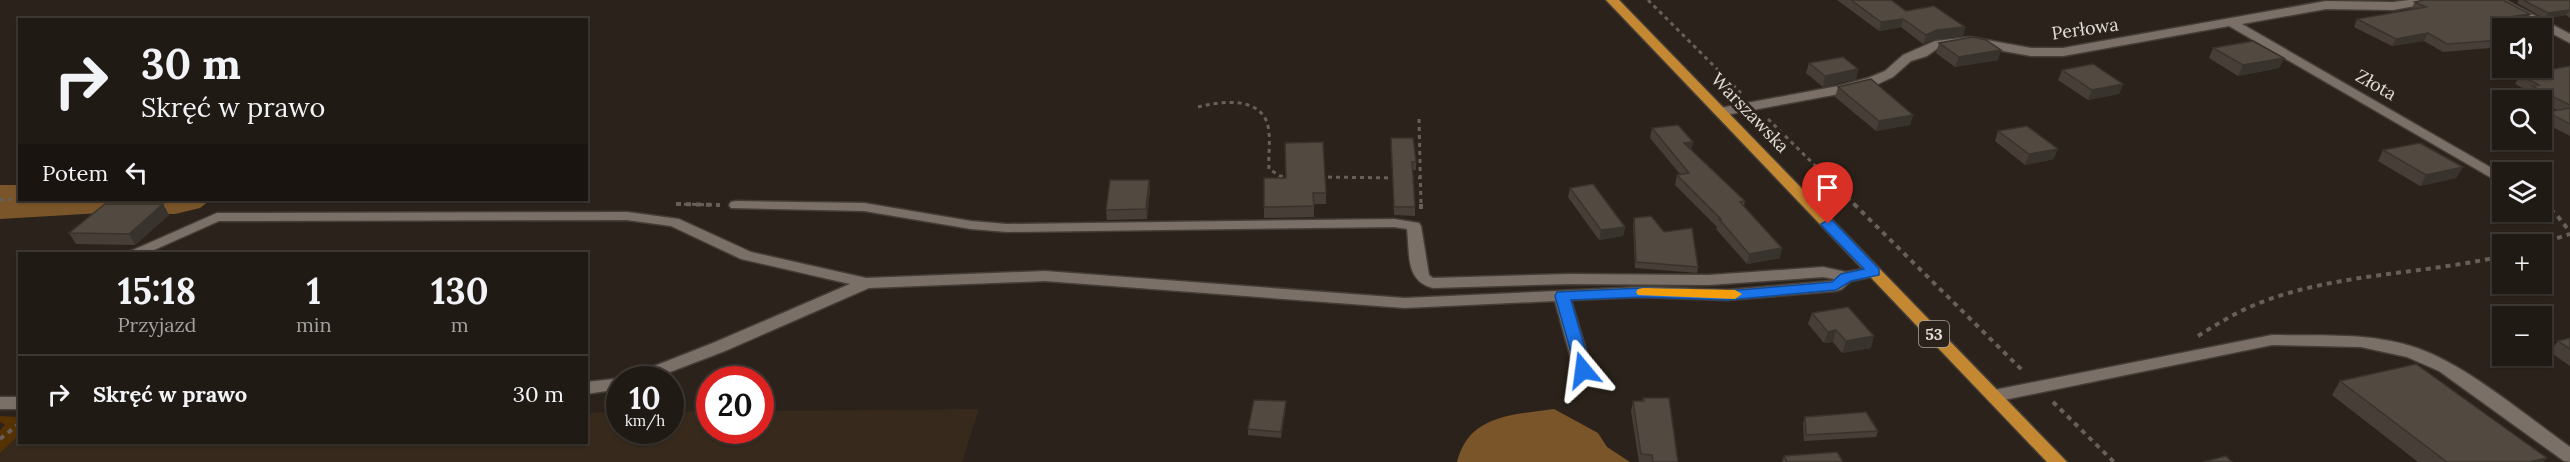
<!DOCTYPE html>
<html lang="pl">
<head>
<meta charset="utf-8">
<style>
  :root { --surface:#201a14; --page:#2d2722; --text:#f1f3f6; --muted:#a2a1a0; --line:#3d3834 }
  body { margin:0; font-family:Lora,serif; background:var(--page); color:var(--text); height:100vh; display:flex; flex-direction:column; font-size:22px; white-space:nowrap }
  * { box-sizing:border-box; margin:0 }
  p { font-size:20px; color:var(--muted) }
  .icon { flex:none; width:33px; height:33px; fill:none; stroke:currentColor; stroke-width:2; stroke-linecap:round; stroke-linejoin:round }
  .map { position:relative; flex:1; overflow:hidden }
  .side { position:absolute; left:18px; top:252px; width:570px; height:192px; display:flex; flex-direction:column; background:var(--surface); border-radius:0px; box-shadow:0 2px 4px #0004,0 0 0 2px var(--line) }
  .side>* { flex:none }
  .guide { position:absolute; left:18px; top:18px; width:570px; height:183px; border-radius:0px; box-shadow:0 2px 4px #0004,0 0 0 2px var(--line); background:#201a14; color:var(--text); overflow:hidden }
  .fabs { position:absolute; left:2492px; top:18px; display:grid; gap:12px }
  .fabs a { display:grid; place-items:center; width:60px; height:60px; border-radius:0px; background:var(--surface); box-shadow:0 2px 4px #0004,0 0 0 2px var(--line); font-size:30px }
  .speed { position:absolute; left:606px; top:366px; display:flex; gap:12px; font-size:30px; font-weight:700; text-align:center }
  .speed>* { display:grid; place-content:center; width:78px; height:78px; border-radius:50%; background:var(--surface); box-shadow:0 2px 4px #0004,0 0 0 2px var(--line); line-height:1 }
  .speed small { font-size:15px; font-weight:400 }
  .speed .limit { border:9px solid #d22; background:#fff; color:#111 }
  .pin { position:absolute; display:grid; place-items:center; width:51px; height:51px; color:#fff; margin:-62px -26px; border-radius:50% 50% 50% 0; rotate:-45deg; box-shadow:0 0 6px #0007 }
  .pin .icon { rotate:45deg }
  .me { position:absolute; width:66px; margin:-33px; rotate:344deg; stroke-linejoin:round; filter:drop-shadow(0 0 4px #0008) }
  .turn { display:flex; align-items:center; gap:21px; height:126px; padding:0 24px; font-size:27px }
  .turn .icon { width:78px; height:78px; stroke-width:2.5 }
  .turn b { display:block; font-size:42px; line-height:51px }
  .then { display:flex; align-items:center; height:57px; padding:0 24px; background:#0003; gap:12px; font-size:22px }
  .eta { display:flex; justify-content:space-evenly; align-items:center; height:102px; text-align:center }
  .eta b { font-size:36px; font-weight:700; line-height:42px }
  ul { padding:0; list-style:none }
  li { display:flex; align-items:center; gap:18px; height:78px; padding:0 24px; border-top:2px solid var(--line) }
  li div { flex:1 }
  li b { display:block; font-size:22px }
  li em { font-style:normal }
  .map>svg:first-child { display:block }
  .built { fill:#372a1d }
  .green { fill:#553203 }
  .forest { fill:#7b552a }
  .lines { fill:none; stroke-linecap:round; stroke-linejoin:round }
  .minor-casing { stroke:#453e38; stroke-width:3 }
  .major-casing { stroke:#453e38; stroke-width:3 }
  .path-far1 { stroke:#676059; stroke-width:3; stroke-dasharray:4 4; stroke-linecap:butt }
  .path { stroke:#676059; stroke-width:4; stroke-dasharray:5 5; stroke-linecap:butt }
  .minor { fill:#7a7067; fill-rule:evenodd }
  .major { fill:#c38831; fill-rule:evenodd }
  .wall { fill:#473f37 }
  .shaded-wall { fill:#39332d }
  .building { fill:#524940; stroke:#39332d; stroke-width:1.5 }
  .route { fill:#1a73e8; stroke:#114b97; stroke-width:1.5 }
  .slow { fill:#f59e0b }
  .labels { text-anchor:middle; stroke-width:6; stroke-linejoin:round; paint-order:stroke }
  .shield { fill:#2b231b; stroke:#aba59f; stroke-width:1.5 }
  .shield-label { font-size:16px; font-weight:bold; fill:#e2ddd8 }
  .street-label { font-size:18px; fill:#e2ddd8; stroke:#2b231b }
</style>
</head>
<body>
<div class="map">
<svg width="2570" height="462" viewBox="0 0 2570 462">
  <rect width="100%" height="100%" fill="#2b231b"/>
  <!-- built -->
  <path class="built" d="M979,409L962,462H0V453L19,435L20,442H586L587,413L619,412L620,430H670L671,412L709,411L710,430H760L761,411Z"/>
  <!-- green -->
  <path class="green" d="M0,416L19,417V435L0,453V430L5,425L0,422Z"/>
  <!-- forest -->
  <g class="forest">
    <path d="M0,185H19L20,200H210L200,208L175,214L101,213L0,219Z"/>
    <path d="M1554,409L1598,433L1607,447L1630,462H1457C1469,414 1513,415 1554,409Z"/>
  </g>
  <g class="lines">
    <!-- minor casing -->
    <g class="minor-casing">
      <g id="minor">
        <path d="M2409,0H2438L2432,3L2393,10L2326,9L2242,24L2502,174V184L2229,26L2063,56H2031L1970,45L1938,48L1927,56L1911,61L1893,77L1878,84L1839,94L1720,116L1713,112L1720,108L1838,86L1868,78L1885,71L1903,55L1935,41L1970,37L2031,48H2063L2326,1L2393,2Z"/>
        <path d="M2490,0H2505L2570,34V43Z"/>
        <path d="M736,201L864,203L971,221L1007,224L1394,219L1419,223L1421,226L1429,275L1433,278L1570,274L1709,275L1823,267L1846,272L1874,267L1882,272L1880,275L1851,281L1842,289L1836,291L1727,300L1642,297L1571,300L1592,370L1589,374H1577L1574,370L1555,301L1405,308L1045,281L869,288L725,351L649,380H620V389L586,394V382L624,378L713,343L850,284L741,259L671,226L627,220L219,221L145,254H124L217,213L627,212L679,219L751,252L866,278L1045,271L1405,298L1642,287L1727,290L1832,281L1834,279L1823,277L1709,285L1570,284L1433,288C1405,281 1410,254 1407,229L1394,227L1007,232L971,229L864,211L731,208L729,205L731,202Z"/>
        <path d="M2272,335C2320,336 2371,332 2417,348C2468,366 2525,415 2570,447V462L2564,461L2439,371L2407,357L2361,347L2272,345L1994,402L1988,400L1985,396L1988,392L1994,390Z"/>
        <rect x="0" y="397" width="20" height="12"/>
      </g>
    </g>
    <!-- major casing -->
    <g class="major-casing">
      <path id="major" d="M1606,0H1619L2067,462H2047Z"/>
    </g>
    <!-- path-far1 -->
    <g class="path-far1">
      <path d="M1648,0L1741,93"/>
      <path d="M1198,107C1221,101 1261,96 1268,126C1271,140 1268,155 1269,169L1280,176L1289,177"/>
      <path d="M1419,119L1421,206"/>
      <path d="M1768,119L1856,206"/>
      <path d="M1320,177L1397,178"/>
      <path d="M1410,178H1419"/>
      <path d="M0,200L20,199"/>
      <path d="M2541,203L2544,206"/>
      <path d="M676,204L720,205"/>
    </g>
    <!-- path -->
    <g class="path">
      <path d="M676,204L720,205"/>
      <path d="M1421,204V211"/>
      <path d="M1854,204L2023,371"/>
      <path d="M2542,204L2556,214L2570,232"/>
      <path d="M2538,244L2570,234"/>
      <path d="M2198,336C2220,322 2242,309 2267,300C2342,273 2425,274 2502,256"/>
      <path d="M2053,402L2114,462"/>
      <path d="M0,439L20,423"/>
    </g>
    <!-- minor -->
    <use href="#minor" class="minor"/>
    <!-- major -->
    <use href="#major" class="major"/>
  </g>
  <!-- wall -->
  <g class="wall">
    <path d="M1837,0H1891L1906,11L1965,27L1963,36L1935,39L1923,44L1901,27L1879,31Z"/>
    <path d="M2519,0H2570V18L2566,15L2545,19L2517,3Z"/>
    <path d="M2415,2L2530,14L2526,22L2514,24L2502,28V47L2443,52L2424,41L2392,46L2354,27L2357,19L2412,9H2411Z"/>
    <path d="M1939,43L1998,60L1955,67L1936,53Z"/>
    <path d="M2213,48L2284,58L2279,68L2238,76L2209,58Z"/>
    <path d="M1809,63L1858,69L1856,79L1823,87L1806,73Z"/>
    <path d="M2570,66V136L2541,121L2547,112L2557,110L2541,102V100H2539L2527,94L2529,91L2515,84L2520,75Z"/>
    <path d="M2062,70L2123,84L2119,94L2088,100L2058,80Z"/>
    <path d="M1838,87L1913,115L1910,125L1876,131L1835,97Z"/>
    <path d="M1652,128L1693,142L1691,150L1745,201L1744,206L1780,258L1747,264L1716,229L1717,227L1675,185L1677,175L1680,174L1650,138Z"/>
    <path d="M1998,131L2054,159L2025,165L1995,141Z"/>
    <path d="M1391,138L1416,162V170H1413L1415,207V216L1394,215Z"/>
    <path d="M2383,150L2463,167L2456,178L2420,186L2378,161Z"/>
    <path d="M1264,178L1326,193V204H1314V217L1264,218Z"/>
    <path d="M1149,180L1150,189L1147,219L1107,220L1106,210Z"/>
    <path d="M1570,188L1625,227L1623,236L1599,240L1568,197Z"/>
    <path d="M163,204L169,215L135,245L76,244L69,233Z"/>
    <path d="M1634,218L1664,232L1698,267L1697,273L1635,268L1633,224Z"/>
    <path d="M1812,313L1871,348L1842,353L1833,342L1824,343L1808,324Z"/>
    <path d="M2570,338V366L2550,352L2558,341Z"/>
    <path d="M2340,381L2547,458L2543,462H2418L2332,395Z"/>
    <path d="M1643,398L1678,462H1639L1631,411L1633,401H1642Z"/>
    <path d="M1286,407L1281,438L1248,435V429Z"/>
    <path d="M1805,417L1878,431L1876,437L1804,441L1803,423Z"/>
    <path d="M1784,456L1843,462H1782Z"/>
  </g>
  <!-- shaded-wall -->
  <g class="shaded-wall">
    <path d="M2569,10L2566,15L2545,19L2548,13Z"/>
    <path d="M2530,14L2526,22L2499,26L2503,18Z"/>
    <path d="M1903,19L1901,27L1879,31L1881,22Z"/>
    <path d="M1965,27L1963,36L1935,39L1923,44L1926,35L1937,30Z"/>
    <path d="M2428,33L2424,41L2392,46L2396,39Z"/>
    <path d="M2001,50L1998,60L1955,67L1959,57Z"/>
    <path d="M2284,58L2279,68L2238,76L2243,65Z"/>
    <path d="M1858,69L1856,79L1823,87L1825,76Z"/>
    <path d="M2123,84L2119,94L2088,100L2092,90Z"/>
    <path d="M1913,115L1910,125L1876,131L1879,121Z"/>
    <path d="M1693,142L1691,152L1684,143Z"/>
    <path d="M2058,149L2054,159L2025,165L2029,154Z"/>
    <path d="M2463,167L2456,178L2420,186L2426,175Z"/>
    <path d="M1149,180L1150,189L1147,219L1146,209Z"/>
    <path d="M163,204L169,215L135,245L129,234Z"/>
    <path d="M1625,227L1623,236L1599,240L1601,230Z"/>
    <path d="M1782,248L1780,258L1747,264L1749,254Z"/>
    <path d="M1836,330L1833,342L1824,343L1828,332Z"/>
    <path d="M1874,336L1871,348L1842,353L1846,341Z"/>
    <path d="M1286,401V407L1281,438V432Z"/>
    <path d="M2547,458L2543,462H2529Z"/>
  </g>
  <!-- building -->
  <g class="building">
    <path d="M1851,0H1891L1906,11L1934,6L1965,27L1937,30L1926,35L1903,19L1881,22Z"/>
    <path d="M2424,0H2503L2530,14L2503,18L2524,28H2502V40L2447,44L2428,33L2396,39L2357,19L2426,7L2415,2Z"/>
    <path d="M2523,0H2570V11L2569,10L2548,13Z"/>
    <path d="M1973,37L1986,40L2001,50L1959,57L1939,43Z"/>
    <path d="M2253,41L2284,58L2243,65L2213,48Z"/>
    <path d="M1843,57L1858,69L1825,76L1809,63Z"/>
    <path d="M2093,64L2123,84L2092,90L2062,70Z"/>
    <path d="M2570,66V105L2532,86L2539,85L2520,75Z"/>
    <path d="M1871,79L1913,115L1879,121L1838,87Z"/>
    <path d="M2570,108V124L2547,112Z"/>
    <path d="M1678,125L1693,142L1684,143L1745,201L1740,202L1782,248L1749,254L1719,219H1721L1677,175L1689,173L1652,128Z"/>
    <path d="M2027,126L2058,149L2029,154L1998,131Z"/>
    <path d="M1391,138H1413L1416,162H1412L1415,207H1394Z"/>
    <path d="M1323,142L1326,193H1313L1314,206L1264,207V178H1286L1285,143Z"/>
    <path d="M2420,143L2463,167L2426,175L2383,150Z"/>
    <path d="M1110,180H1149L1146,209L1106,210Z"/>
    <path d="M1593,184L1625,227L1601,230L1570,188Z"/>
    <path d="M105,204H163L129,234L69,233Z"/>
    <path d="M1651,216L1664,232L1692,228L1698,267L1636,262L1634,218Z"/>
    <path d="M1848,307L1874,336L1846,341L1836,330L1828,332L1812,313Z"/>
    <path d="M2570,338V349L2558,341Z"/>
    <path d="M2416,364L2547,458L2529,462H2447L2340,381Z"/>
    <path d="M1643,398H1669L1678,462H1653L1652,455L1641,454L1633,401H1644Z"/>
    <path d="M1254,400L1286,401L1281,432L1248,429Z"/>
    <path d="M1866,412L1878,431L1806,435L1805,417Z"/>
    <path d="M1837,452L1843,462H1787L1784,456Z"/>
    <path d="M2226,456L2232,462H2203Z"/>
  </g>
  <!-- route -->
  <path class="route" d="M1828,220L1833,221L1879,269V275L1851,281L1836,290L1727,300L1642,297L1571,300L1591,370L1583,375L1576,370L1555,296L1557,292L1642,288L1727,291L1832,282L1841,274L1864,269L1823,227L1821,224Z"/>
  <!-- slow -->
  <path class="slow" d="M1643,288L1735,290L1742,294L1735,299L1638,295L1636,292L1638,289Z"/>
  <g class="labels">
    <!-- shield labels -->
    <rect class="shield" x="1919" y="321" width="30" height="26" rx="4.5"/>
    <g class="shield-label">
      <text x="1934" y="340">53</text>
    </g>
    <!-- street labels -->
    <g class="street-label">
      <text transform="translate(2085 29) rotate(-8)" y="6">Perłowa</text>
      <text transform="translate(2376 85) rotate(30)" y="6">Złota</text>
      <text transform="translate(1750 113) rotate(46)" y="6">Warszawska</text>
    </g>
  </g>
</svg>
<div class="fabs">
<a><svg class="icon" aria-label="sound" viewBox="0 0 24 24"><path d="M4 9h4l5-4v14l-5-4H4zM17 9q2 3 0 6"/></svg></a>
<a><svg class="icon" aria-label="search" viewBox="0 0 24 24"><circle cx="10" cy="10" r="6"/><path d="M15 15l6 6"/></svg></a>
<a><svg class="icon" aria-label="layers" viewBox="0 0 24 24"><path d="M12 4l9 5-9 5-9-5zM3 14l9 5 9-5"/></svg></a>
<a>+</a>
<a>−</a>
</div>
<div class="speed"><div>10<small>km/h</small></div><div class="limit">20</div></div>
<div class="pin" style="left:1828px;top:224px;background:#d93025"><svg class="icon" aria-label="arrive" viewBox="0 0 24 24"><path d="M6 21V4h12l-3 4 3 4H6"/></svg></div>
<svg class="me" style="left:1583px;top:370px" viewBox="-20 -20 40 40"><path d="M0-17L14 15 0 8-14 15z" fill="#1a73e8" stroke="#fff" stroke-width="4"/></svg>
<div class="guide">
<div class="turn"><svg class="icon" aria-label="right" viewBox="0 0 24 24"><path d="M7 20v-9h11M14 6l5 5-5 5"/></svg><div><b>30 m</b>Skręć w prawo</div></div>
<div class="then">Potem<svg class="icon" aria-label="left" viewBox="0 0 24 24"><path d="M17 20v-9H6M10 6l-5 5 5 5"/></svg></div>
</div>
<section class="side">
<div class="eta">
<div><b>15:18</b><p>Przyjazd</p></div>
<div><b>1</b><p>min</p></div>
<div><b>130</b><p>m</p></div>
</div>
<ul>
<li><svg class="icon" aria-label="right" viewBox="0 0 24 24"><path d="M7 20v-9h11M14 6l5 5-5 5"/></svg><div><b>Skręć w prawo</b></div><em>30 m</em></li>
</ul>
</section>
</div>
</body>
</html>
